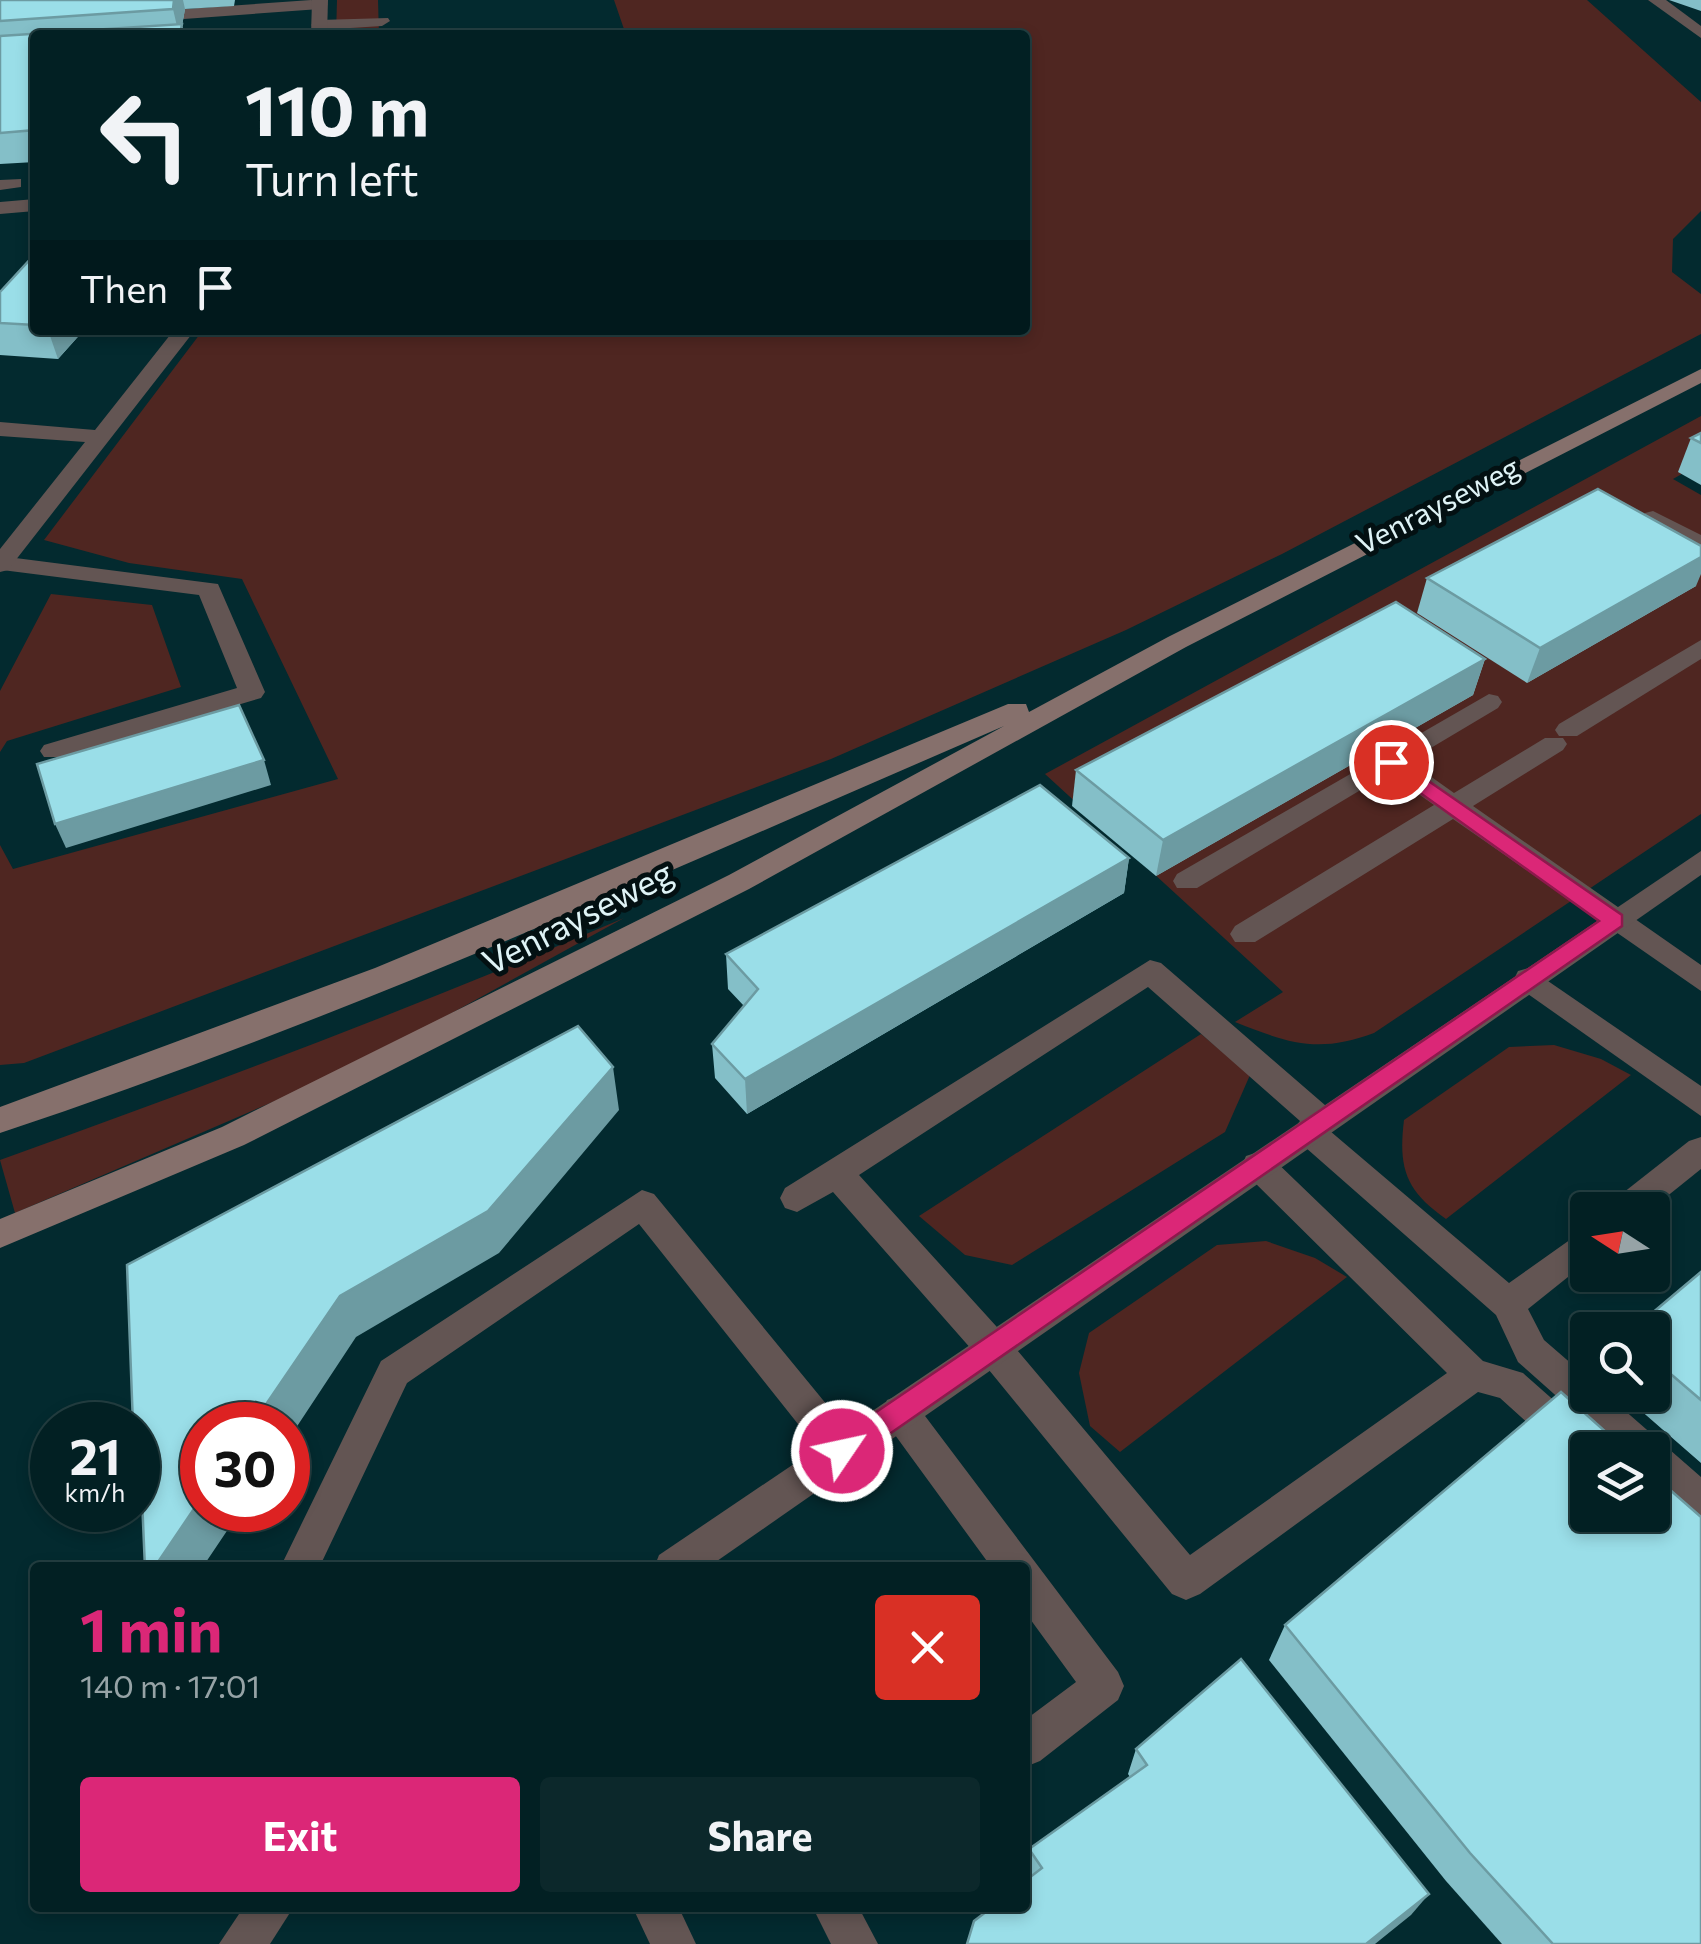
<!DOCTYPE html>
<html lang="en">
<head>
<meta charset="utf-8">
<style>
  :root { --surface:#022023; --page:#0c282b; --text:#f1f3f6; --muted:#96a3a6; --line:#233e41; --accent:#db2777 }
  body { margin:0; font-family:Commissioner,sans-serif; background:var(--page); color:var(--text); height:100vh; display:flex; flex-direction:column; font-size:38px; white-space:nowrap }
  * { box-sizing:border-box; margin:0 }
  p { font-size:32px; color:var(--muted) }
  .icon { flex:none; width:55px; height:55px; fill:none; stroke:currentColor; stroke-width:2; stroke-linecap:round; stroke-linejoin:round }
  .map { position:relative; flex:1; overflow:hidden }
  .panel { position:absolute; left:30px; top:1562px; width:1000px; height:350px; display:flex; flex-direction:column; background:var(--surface); border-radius:10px; box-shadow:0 5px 15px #0003,0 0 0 2px var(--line) }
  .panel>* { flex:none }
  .top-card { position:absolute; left:30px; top:30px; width:1000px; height:305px; border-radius:10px; box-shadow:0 5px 15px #0003,0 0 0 2px var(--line); background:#022023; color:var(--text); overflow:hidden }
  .needle { width:65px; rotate:282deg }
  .tools { position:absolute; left:1570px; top:1192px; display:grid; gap:20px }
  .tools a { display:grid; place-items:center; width:100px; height:100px; border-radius:10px; background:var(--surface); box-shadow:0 5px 15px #0003,0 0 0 2px var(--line); font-size:50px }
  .speed { position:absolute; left:30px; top:1402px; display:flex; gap:20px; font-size:50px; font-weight:700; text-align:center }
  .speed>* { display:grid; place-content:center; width:130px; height:130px; border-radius:50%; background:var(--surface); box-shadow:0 5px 15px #0003,0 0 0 2px var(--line); line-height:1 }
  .speed small { font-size:25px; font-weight:400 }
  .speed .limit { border:15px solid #d22; background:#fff; color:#111 }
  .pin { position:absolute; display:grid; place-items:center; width:85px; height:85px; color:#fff; margin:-42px; border:5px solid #fff; border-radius:50%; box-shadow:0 2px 10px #0007 }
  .me { position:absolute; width:110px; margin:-55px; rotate:56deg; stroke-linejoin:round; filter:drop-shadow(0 0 8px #0008) }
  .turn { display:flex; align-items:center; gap:35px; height:210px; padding:0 50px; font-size:45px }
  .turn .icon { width:130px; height:130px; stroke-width:2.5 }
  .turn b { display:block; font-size:70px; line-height:85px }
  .then { display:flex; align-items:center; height:95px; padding:0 50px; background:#0003; gap:20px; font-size:38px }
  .round { display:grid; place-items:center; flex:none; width:105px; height:105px; border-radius:10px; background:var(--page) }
  .overview { display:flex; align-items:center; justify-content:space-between; height:170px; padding:0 50px }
  h1 { font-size:60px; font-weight:700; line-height:75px; color:var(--accent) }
  .button { display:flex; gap:20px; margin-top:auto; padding:20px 50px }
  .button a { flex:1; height:115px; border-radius:10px; background:var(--accent); color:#fff; font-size:40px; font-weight:700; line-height:115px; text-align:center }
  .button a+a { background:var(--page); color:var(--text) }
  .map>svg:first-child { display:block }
  .green { fill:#4f2621 }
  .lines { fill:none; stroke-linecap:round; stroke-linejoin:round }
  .lane { fill:#635553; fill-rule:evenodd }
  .street { fill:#635553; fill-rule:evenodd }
  .secondary { fill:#86706c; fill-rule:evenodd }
  .wall { fill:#84bfc8 }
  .shaded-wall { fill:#6c9ba2 }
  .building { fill:#9adee8; stroke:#6c9ba2; stroke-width:2.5 }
  .route { fill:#db2777; stroke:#8e194d; stroke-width:2.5 }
  .labels { text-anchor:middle; stroke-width:10; stroke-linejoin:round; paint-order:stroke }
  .far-street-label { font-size:30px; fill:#dff3f6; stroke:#031012 }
  .street-label { font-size:35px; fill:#dff3f6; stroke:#031012 }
</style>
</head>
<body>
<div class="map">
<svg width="1701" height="1944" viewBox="0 0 1701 1944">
  <rect width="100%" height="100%" fill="#032a2f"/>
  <!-- green -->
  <g class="green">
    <path d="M337,0H378L379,35H336Z"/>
    <path d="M614,0H1587L1701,102V211L1673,239L1672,272L1701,294V334L1282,554L1126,630L831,759L24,1063L0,1065V845L13,869L338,779L242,579L129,563L44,540L203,330H1025V35H626Z"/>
    <path d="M1701,416V463L1673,479L1701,495V814L1374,1033C1318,1054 1288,1043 1235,1022L1283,992L1045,774Z"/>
    <path d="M51,594L152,605L181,687L7,741L0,752V691Z"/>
    <path d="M624,918L441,1019L289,1095L15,1213L0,1160C211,1084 419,1006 624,918Z"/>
    <path d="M1201,1034L1250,1075L1225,1132L1012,1265L965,1255L919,1216Z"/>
    <path d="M1554,1045L1601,1059L1631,1075L1446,1219C1406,1191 1398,1169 1404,1120L1509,1047Z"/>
    <path d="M1266,1241L1315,1258L1347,1277L1120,1452L1090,1426L1079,1373L1089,1333L1217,1245Z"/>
  </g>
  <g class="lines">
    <!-- lane -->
    <g class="lane">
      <path d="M311,0L328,4L320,9L184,19L176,14L184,9Z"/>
      <path d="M1648,0H1666L1701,26V38Z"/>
      <path d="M388,18L390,21L382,26L319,30L311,25L319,20Z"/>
      <path d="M21,179V187L0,190V180Z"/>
      <path d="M35,199V211L0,214V202Z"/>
      <path d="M1653,511L1701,535V552L1645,523V513Z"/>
      <path d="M0,556L218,584L265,692L261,698L62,757H44L40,751L44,745L237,688L199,595L2,570Z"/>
      <path d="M1701,640V659L1577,736H1559L1555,730L1559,724Z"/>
      <path d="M1489,694L1498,696L1502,702L1498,708L1409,761L1454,793L1545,738H1563L1567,744L1563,750L1473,806L1701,965V991L1453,819L1255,942H1235L1230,934L1235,926L1434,805L1389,773L1197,888H1177L1173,881L1177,874Z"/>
      <path d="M1150,960L1161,963L1333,1112L1338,1121L1330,1131L1509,1283L1588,1227V1261L1528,1309L1544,1340L1588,1378V1395H1607L1701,1477V1519L1688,1514L1652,1482V1450H1617L1518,1362L1496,1315L1297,1140L1292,1131L1300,1121L1148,987L859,1175L1006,1337L1190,1555L1447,1373L1246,1174L1242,1165L1246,1156L1258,1152L1270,1156L1483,1361L1523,1373L1601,1442L1605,1450H1588V1471L1575,1466L1500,1398L1478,1392L1200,1594L1186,1600L1172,1594L980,1359L833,1192L797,1212L785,1208L780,1198L785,1188Z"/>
      <path d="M1529,968L1701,1086V1116L1518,987L1514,979L1518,971Z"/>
      <path d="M1701,1137V1169L1650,1210H1609L1614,1200L1689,1141Z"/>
      <path d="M642,1190L654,1194L855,1439L861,1451L855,1463L842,1468L829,1463L639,1224L407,1383L319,1568H280L381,1361Z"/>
      <path d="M900,1395L913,1400L1118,1672L1124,1686L1118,1700L1040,1761L1025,1767V1720L1076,1682L1025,1612V1568H992L887,1424L882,1412L887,1400Z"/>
      <path d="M243,1908H293L270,1944H219Z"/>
      <path d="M813,1908H859L878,1944H831Z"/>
    </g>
    <!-- street -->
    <g class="street">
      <path d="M312,0H328L327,35H311Z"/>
      <path d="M174,330H195L8,570L0,572V549L85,442L0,436V422L95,430Z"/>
      <path d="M1701,851V875L707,1568H654L659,1555Z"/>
      <path d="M633,1908H679L696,1944H650Z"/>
    </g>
    <!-- secondary -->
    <path class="secondary" d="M1701,369V383L1186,647L749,889L244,1145L0,1248V1219L222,1127L729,875L1004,726C673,869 342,1020 0,1133V1107L375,968L1008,704H1026L1029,712L1168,637Z"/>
  </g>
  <!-- wall -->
  <g class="wall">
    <path d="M0,0H235L234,6L185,9L182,26L185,35H35V162L0,164Z"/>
    <path d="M1669,0H1701V11Z"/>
    <path d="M35,254V330H84L58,359L0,355V292Z"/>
    <path d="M1701,433V485L1678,472L1691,438Z"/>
    <path d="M1427,578L1696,586L1527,683L1417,613Z"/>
    <path d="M1485,659L1473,695L1156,876L1072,806L1076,770Z"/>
    <path d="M1129,858L1124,893L747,1114L715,1078L712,1044L744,1006L728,989L726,954Z"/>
    <path d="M1701,1272V1463L1623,1395H1652V1330Z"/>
    <path d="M1285,1625L1701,1944H1502L1446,1881L1269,1660Z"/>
    <path d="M1136,1749L1411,1915L1028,1879L1025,1875V1864L1029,1849L1130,1777L1128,1774Z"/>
  </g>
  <!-- shaded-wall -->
  <g class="shaded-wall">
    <path d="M174,0H183L185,9L182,26L185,35H179L173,9Z"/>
    <path d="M48,330H84L58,359Z"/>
    <path d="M1701,557V574L1696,586L1527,683L1540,648Z"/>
    <path d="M1485,659L1473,695L1156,876L1163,840Z"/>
    <path d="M264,760L271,785L66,848L55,824Z"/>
    <path d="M1129,858L1124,893L747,1114L745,1079Z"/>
    <path d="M613,1067L619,1110L499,1253L356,1337L288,1440V1425H252L340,1296Z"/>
    <path d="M202,1497V1510H241L202,1568H154Z"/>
    <path d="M1429,1894L1411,1915L1375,1944H1366Z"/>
  </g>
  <!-- building -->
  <g class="building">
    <path d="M0,0H174L173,9L0,21Z"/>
    <path d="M182,24L180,35H35V130L0,133V36Z"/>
    <path d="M35,254V325L0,323V292Z"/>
    <path d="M1701,433V443L1691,438Z"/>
    <path d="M1598,489L1701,546V557L1540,648L1427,578Z"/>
    <path d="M1396,602L1485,659L1163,840L1076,770Z"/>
    <path d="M239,705L264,760L55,824L37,764Z"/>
    <path d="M1040,785L1129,858L745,1079L712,1044L758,989L726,954Z"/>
    <path d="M578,1026L613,1067L488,1211L340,1296L252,1425H202V1497L154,1568H145L142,1499L138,1500V1425H133L127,1265Z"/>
    <path d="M1701,1272V1400L1652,1358V1330H1632Z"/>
    <path d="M1561,1392L1626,1450H1588V1515H1652V1474L1701,1517V1944H1553L1470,1853L1285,1625Z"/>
    <path d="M1241,1659L1429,1894L1366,1944H967L974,1921L991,1908H1025V1881L1042,1868L1029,1849L1147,1765L1136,1749Z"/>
  </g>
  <!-- route -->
  <path class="route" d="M1391,755L1622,915V926L852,1460L842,1464L832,1460L828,1451L832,1442L1599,921L1384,767V757Z"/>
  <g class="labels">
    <!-- far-street labels -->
    <g class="far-street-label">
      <text transform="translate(1438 506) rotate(-27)" y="10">Venrayseweg</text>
    </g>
    <!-- street labels -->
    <g class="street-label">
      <text transform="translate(578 918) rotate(-27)" y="12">Venrayseweg</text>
    </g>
  </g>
</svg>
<div class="tools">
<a><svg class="needle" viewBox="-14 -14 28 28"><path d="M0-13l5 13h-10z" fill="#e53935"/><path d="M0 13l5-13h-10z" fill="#96a3a6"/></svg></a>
<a><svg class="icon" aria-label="search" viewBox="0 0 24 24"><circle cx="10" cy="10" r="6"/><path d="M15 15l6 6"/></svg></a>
<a><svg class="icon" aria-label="layers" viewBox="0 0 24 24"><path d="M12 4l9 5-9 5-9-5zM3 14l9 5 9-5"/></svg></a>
</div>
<div class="speed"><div>21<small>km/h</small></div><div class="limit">30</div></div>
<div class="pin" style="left:1391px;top:762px;background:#d93025"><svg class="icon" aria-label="arrive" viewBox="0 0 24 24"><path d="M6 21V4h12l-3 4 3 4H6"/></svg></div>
<svg class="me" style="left:842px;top:1451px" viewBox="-20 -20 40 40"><circle r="17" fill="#db2777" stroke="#fff" stroke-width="3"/><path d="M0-11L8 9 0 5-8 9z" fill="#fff"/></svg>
<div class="top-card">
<div class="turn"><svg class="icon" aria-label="left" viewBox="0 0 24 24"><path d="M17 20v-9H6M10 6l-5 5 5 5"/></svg><div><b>110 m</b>Turn left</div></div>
<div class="then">Then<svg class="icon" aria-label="arrive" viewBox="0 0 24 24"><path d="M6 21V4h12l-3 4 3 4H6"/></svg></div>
</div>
<section class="panel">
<div class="overview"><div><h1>1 min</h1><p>140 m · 17:01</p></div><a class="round" style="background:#d93025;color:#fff"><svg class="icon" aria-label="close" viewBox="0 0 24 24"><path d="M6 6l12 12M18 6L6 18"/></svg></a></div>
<div class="button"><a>Exit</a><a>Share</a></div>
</section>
</div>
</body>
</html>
